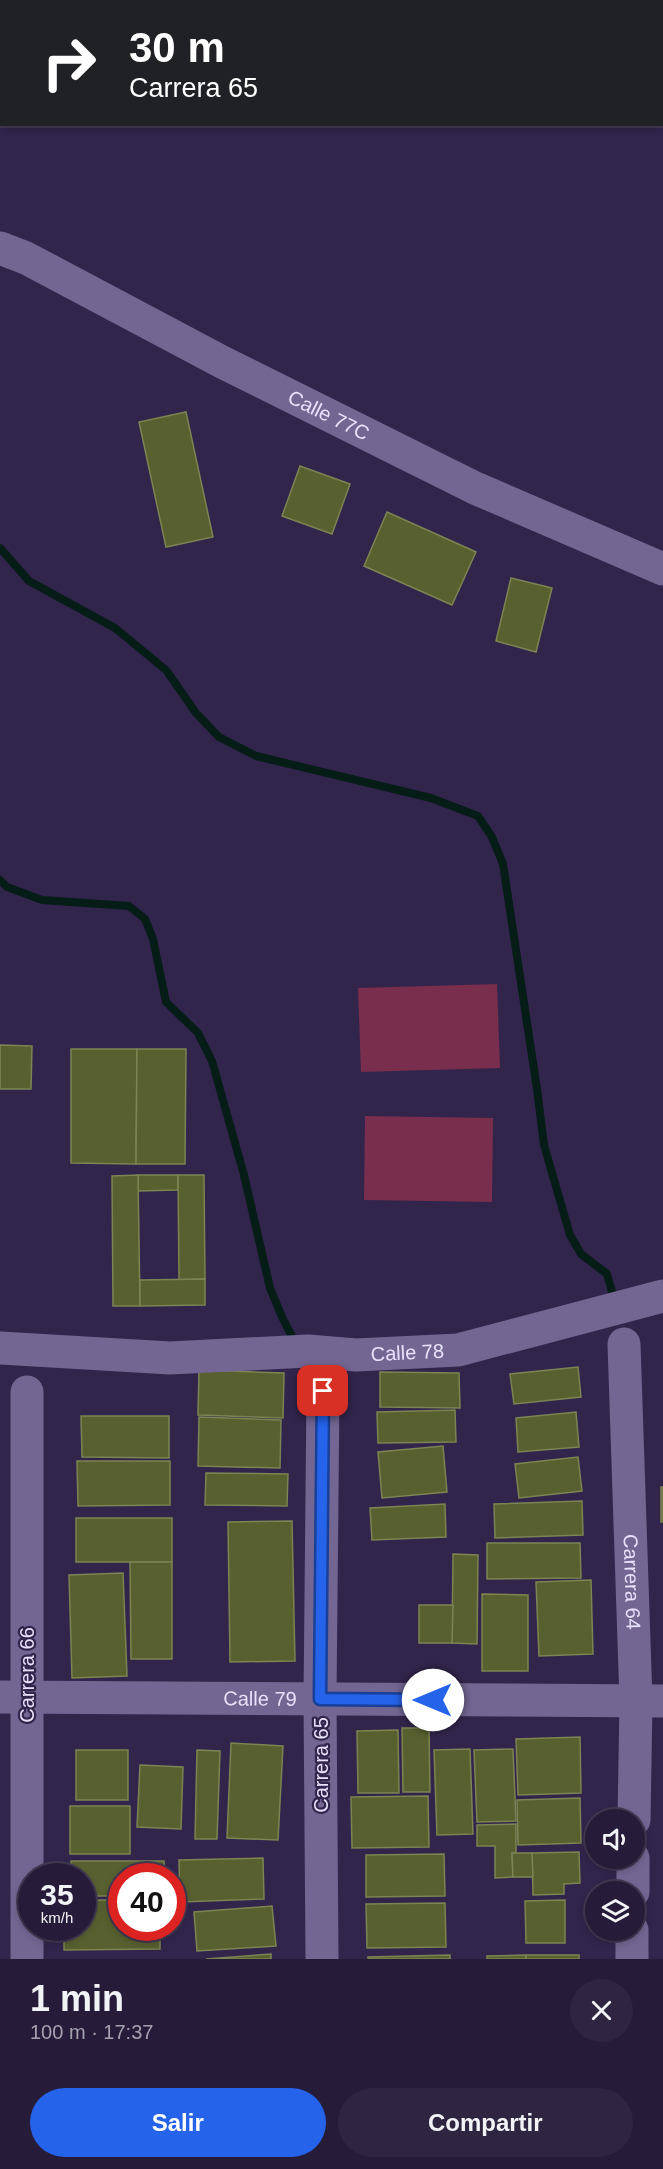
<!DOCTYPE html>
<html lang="es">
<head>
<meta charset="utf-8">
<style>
  :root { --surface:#261c39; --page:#2e2541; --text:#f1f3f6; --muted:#a4a1ae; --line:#423a53; --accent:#2563eb }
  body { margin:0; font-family:Arial,sans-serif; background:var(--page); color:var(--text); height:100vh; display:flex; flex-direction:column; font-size:22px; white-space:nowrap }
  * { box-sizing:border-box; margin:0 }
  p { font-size:20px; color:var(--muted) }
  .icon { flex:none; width:33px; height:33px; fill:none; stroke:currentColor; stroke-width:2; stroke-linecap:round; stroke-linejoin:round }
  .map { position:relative; height:1959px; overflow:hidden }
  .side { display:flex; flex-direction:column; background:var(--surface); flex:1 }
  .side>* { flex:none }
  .guide { position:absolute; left:0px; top:0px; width:663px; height:126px; box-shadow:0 3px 9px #0003,0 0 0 2px var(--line); background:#202124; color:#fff; overflow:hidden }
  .controls { position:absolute; left:585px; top:1809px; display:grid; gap:12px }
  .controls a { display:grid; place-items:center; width:60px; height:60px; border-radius:50%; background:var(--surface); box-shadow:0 3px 9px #0003,0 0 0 2px var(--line); font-size:30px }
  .speed { position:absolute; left:18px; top:1863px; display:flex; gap:12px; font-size:30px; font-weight:700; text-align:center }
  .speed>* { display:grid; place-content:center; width:78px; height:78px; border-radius:50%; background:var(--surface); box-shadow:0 3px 9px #0003,0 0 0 2px var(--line); line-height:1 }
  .speed small { font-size:15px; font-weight:400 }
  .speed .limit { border:9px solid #d22; background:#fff; color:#111 }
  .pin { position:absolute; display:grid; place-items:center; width:51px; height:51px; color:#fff; margin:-26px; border-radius:12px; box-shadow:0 3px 9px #0006 }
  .me { position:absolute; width:66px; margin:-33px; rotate:270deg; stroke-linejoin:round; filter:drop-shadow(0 0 4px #0008) }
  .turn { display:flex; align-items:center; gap:21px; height:126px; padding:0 30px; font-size:27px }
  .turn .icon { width:78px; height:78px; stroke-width:2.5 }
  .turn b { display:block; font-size:42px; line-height:51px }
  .round { display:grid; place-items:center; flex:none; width:63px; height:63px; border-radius:32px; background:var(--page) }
  .summary { display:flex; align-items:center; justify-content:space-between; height:102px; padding:0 30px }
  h1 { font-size:36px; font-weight:800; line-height:45px }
  .primary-button { display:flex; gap:12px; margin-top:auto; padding:12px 30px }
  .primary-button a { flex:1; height:69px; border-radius:36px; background:var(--accent); color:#fff; font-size:24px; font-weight:800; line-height:69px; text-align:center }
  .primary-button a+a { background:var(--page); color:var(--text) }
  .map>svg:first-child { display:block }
  .green { fill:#782e4c }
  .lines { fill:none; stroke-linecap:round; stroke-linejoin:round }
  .stream { stroke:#051c17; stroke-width:8 }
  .canal { stroke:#051c17; stroke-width:30 }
  .building { fill:#586030; stroke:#7b8452; stroke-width:1.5 }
  .minor { stroke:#736693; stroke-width:33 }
  .route-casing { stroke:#184099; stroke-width:15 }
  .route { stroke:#2563eb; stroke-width:10 }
  .labels { text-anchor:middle; stroke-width:4.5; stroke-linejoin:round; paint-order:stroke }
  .street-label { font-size:20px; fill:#e7e1fb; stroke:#32254c }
</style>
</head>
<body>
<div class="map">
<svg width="663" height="1959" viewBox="0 0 663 1959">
  <rect width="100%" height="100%" fill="#32254c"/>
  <!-- green -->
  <g class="green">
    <path d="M497,984L500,1068L361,1072L358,988Z"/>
    <path d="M365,1116L493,1118L492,1202L364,1200Z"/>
  </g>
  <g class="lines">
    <!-- stream -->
    <g class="stream">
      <path d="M0,548L29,581L115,628L166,670L196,713L219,737L256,756L431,798L478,816L492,837L503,864L537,1089L544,1145L570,1235L581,1254L607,1274L615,1302"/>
      <path d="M0,880L7,887L42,900L129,906L145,919L153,939L166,1002L198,1033L212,1061L244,1175L270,1288L282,1317L296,1344"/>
      <path d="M306,1360L320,1386"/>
    </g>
    <!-- canal -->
    <g class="canal">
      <path d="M523,0L527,2"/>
      <path d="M662,57L663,58"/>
    </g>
  </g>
  <!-- building -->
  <g class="building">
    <path d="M186,412L213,537L166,547L139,422Z"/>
    <path d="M300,466L350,484L332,534L282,516Z"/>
    <path d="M387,512L476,552L452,605L364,566Z"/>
    <path d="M511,578L552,588L536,652L496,641Z"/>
    <path d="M0,1045L32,1046L31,1089H0Z"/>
    <path d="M71,1049H137L136,1164L71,1163Z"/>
    <path d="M137,1049H186L185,1164H136Z"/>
    <path d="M138,1175H178V1190L138,1191Z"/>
    <path d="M138,1175L140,1306H113L112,1176Z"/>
    <path d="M178,1175H204L205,1279L179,1280Z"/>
    <path d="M205,1279V1305L140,1306V1280Z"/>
    <path d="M578,1367L581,1397L514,1404L510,1374Z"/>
    <path d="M199,1370L284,1373L283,1418L198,1415Z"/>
    <path d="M380,1372L459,1373L460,1408L380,1407Z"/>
    <path d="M455,1410L456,1442L378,1443L377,1412Z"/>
    <path d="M576,1412L579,1447L518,1452L516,1418Z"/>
    <path d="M81,1416H169V1458L82,1457Z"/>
    <path d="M199,1417L281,1420L280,1468L198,1466Z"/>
    <path d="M443,1446L447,1492L382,1498L378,1452Z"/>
    <path d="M578,1457L582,1491L519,1498L515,1464Z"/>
    <path d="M77,1461H170V1505L78,1506Z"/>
    <path d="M206,1473L288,1474L287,1506L205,1505Z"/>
    <rect x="661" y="1487" width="2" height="35"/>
    <path d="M582,1501L583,1535L495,1538L494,1504Z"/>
    <path d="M445,1504L446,1537L372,1540L370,1508Z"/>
    <rect x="76" y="1518" width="96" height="44"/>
    <path d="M292,1521L295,1661L230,1662L228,1522Z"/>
    <path d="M487,1543H580L581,1578L487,1579Z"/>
    <path d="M453,1554L478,1555L477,1644L452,1643Z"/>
    <path d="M130,1562H172V1659H131Z"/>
    <path d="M123,1573L127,1676L72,1678L69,1575Z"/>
    <path d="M591,1580L593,1654L539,1656L536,1582Z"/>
    <path d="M482,1594L528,1595V1671H482Z"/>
    <path d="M419,1605H453L452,1643H419Z"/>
    <path d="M402,1728H429L430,1792H403Z"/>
    <path d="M398,1730L399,1793H358L357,1731Z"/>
    <path d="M580,1737L581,1793L518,1795L516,1739Z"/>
    <path d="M231,1743L283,1746L278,1840L227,1838Z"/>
    <path d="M470,1749L473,1834L437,1835L434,1750Z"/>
    <path d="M513,1749L516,1821L477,1822L474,1750Z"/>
    <rect x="76" y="1750" width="52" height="50"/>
    <path d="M197,1750L220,1751L217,1839H195Z"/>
    <path d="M140,1765L183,1767L181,1829L137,1827Z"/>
    <path d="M428,1796L429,1847L352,1848L351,1797Z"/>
    <path d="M580,1798L581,1843L518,1845L517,1800Z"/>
    <rect x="70" y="1806" width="60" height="48"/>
    <path d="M516,1824V1853H512L513,1877L495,1878V1846H477V1825Z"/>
    <path d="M579,1852L580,1883L564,1884V1894L533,1895L532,1853Z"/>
    <path d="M512,1853H532L533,1877H513Z"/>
    <path d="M444,1854L445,1896L366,1897V1855Z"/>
    <path d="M263,1858L264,1899L180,1902L179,1860Z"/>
    <path d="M71,1861H164L165,1876H122V1896H82V1876H71Z"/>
    <path d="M82,1900H122V1928H160V1949L64,1950V1928H82Z"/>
    <path d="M565,1900V1943H526L525,1901Z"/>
    <path d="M445,1903L446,1947L367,1948L366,1904Z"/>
    <path d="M272,1906L276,1946L197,1951L194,1912Z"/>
    <path d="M271,1954V1959H206Z"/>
    <path d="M450,1955V1959H368V1957Z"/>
    <path d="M526,1955V1959H487V1956Z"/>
    <rect x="526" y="1955" width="53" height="4"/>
  </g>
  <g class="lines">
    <!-- minor -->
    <g class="minor">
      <path id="s1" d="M0,248L26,258L222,362L475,488L663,569"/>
      <path id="s2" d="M624,1344L636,1701L634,1820"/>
      <path id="s3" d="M0,1348L170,1358L308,1351L356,1355L458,1350L663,1296"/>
      <path id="s4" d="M0,1697L663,1701"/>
      <path d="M633,1892V1858"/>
      <path d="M27,1959V1392"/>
      <path d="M322,1959L320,1699L323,1391"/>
      <path d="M632,1959V1930"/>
    </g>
  </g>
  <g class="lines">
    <!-- route casing -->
    <g class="route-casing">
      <path id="route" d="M323,1391L320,1699L433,1700"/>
    </g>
    <!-- route -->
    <use href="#route" class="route"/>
  </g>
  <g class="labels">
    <!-- street labels -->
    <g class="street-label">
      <text dy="7" stroke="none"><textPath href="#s1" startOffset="369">Calle 77C</textPath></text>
      <text dy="7" stroke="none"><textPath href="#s3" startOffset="408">Calle 78</textPath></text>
      <text dy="7" stroke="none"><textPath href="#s2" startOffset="238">Carrera 64</textPath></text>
      <text transform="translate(27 1675) rotate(-90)" y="7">Carrera 66</text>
      <text dy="7" stroke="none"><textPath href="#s4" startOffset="260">Calle 79</textPath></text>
      <text transform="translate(321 1765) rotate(-90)" y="7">Carrera 65</text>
    </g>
  </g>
</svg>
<div class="controls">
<a><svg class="icon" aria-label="sound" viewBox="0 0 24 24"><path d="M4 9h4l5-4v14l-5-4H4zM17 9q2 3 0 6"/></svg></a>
<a><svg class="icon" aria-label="layers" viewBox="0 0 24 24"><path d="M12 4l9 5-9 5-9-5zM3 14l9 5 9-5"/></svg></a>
</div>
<div class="speed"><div>35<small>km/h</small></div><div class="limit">40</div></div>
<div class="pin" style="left:323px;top:1391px;background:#d93025"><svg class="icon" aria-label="arrive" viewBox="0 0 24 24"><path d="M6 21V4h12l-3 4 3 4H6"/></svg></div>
<svg class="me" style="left:433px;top:1700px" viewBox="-20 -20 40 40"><circle r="19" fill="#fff"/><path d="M0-13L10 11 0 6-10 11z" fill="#2563eb"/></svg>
<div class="guide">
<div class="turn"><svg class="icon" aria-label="right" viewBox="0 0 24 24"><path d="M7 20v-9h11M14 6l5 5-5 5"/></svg><div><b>30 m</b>Carrera 65</div></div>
</div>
</div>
<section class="side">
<div class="summary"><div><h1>1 min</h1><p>100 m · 17:37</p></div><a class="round"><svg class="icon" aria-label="close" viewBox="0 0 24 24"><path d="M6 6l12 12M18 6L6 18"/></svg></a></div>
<div class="primary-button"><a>Salir</a><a>Compartir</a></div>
</section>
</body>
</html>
